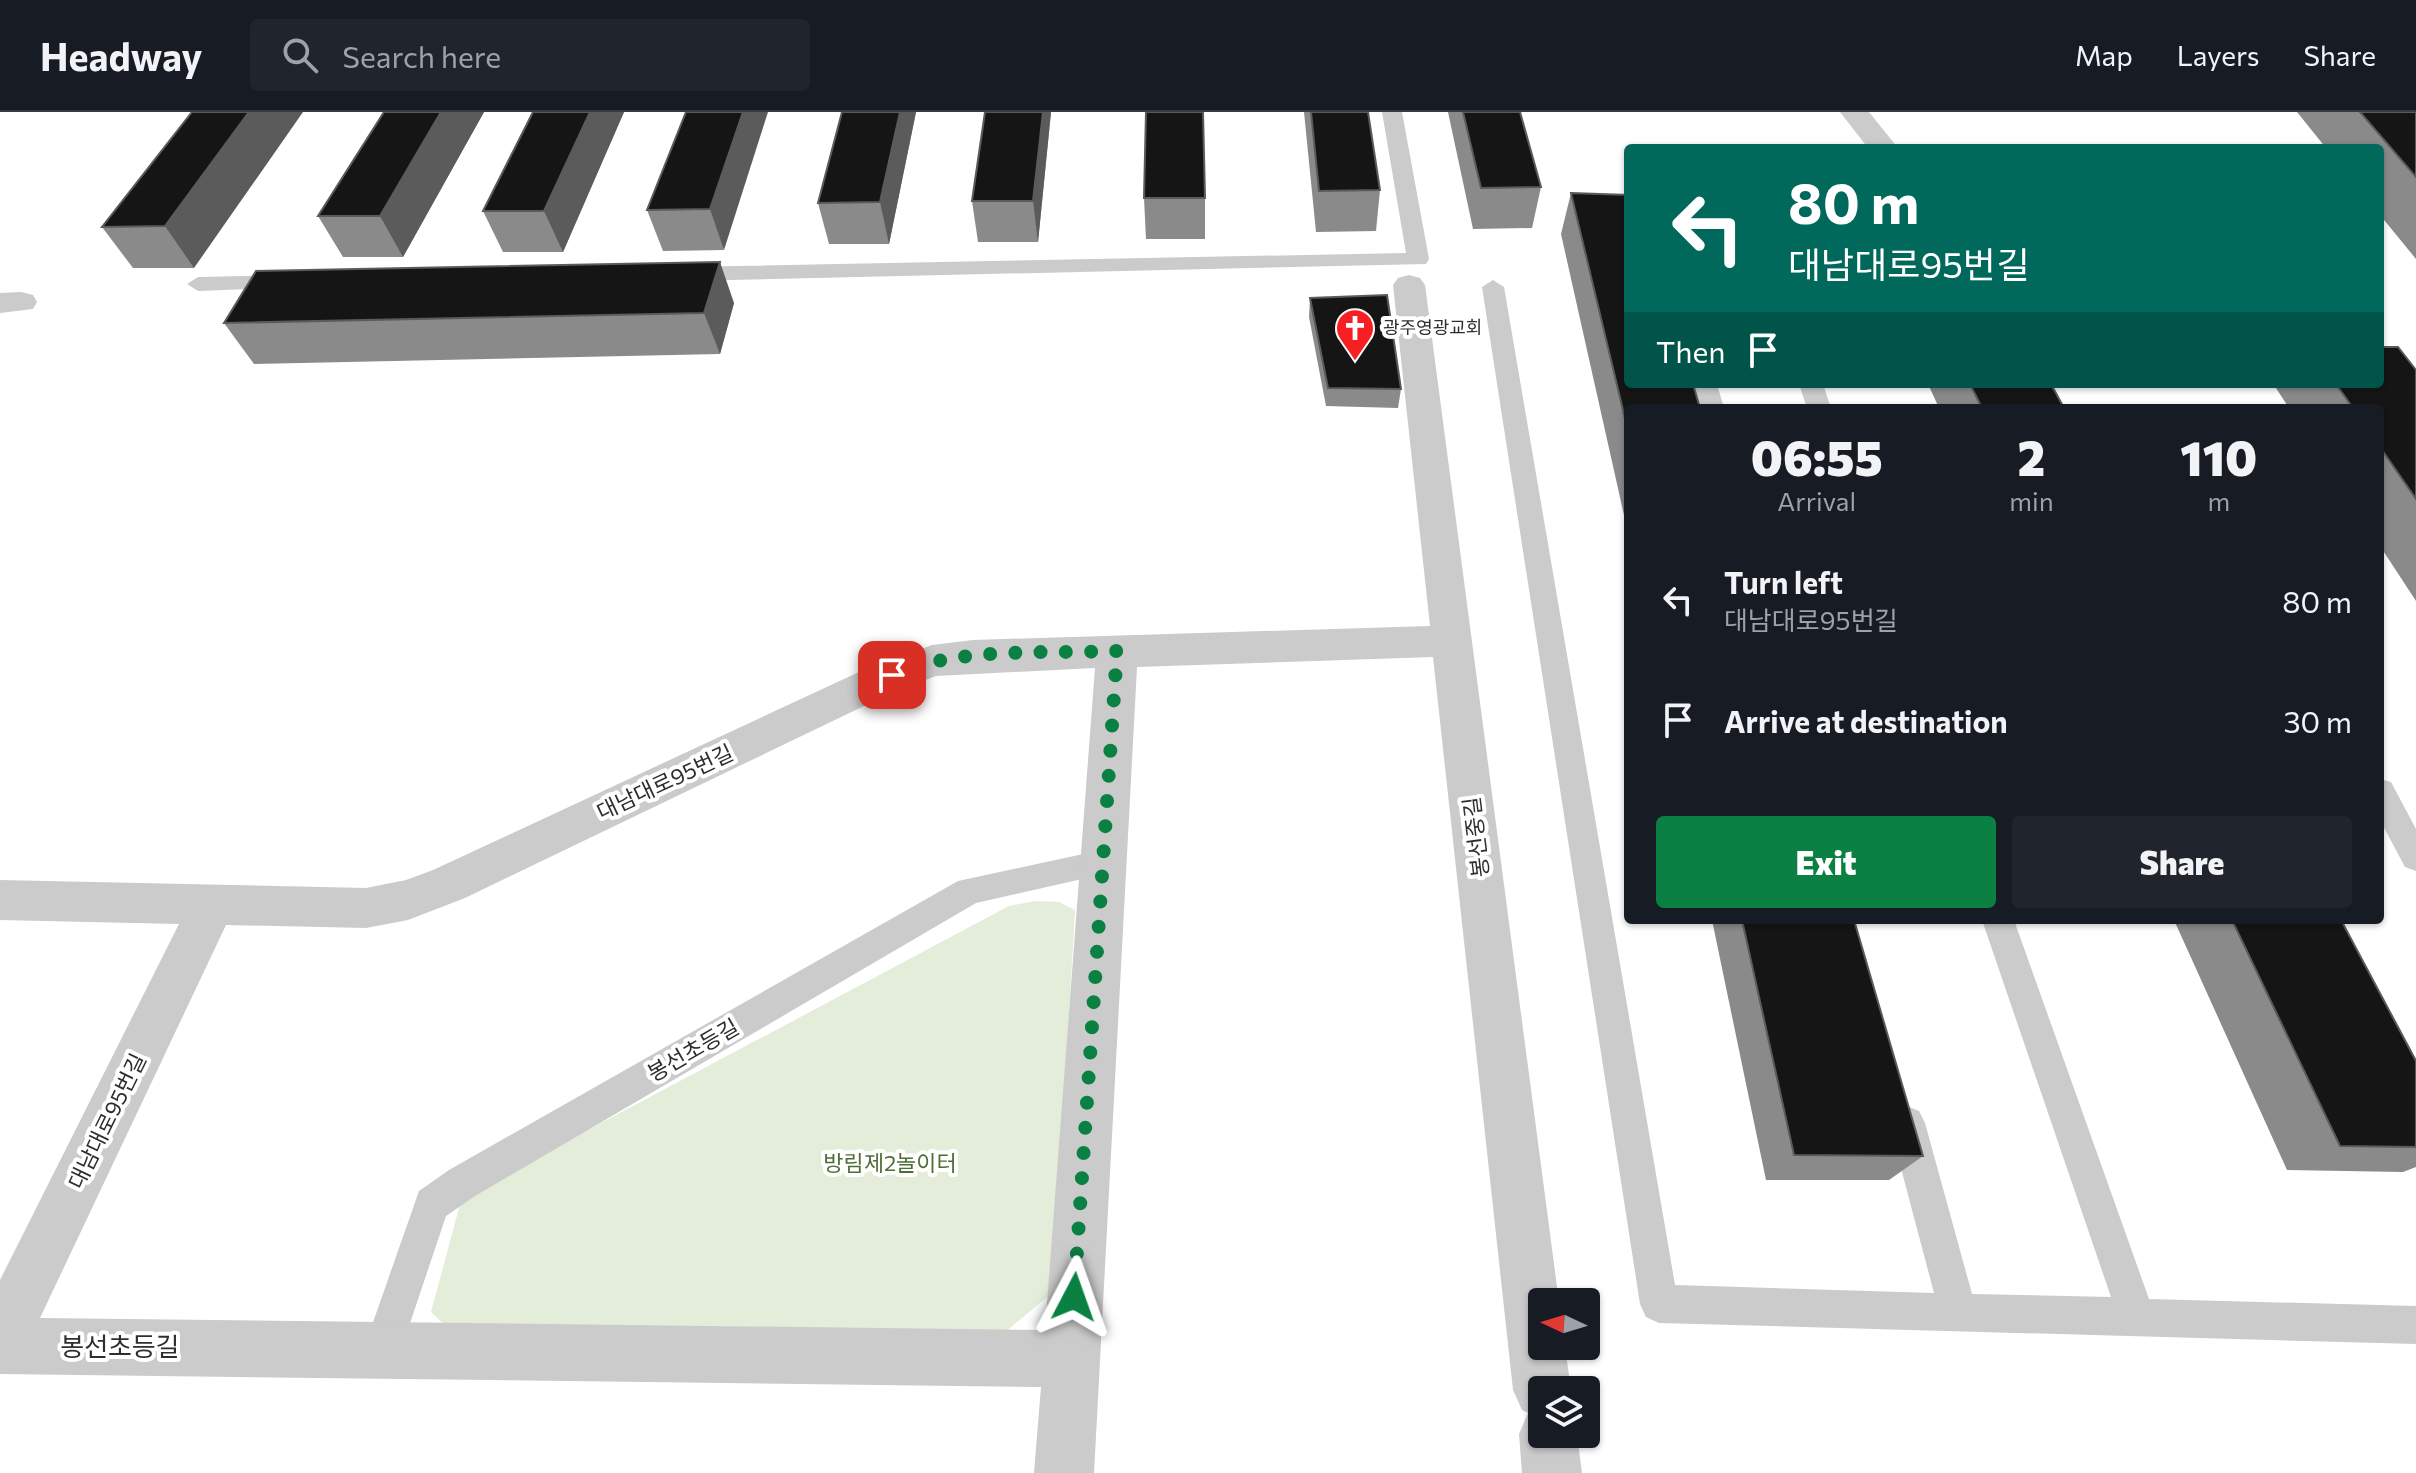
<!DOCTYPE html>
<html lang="en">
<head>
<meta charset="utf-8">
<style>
  :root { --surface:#171b24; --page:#20242c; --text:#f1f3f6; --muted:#9ea1a6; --line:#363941; --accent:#0b8043 }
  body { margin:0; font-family:Commissioner,"Noto Sans KR",sans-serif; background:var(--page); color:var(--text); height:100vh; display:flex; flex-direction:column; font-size:30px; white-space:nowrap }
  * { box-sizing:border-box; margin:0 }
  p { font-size:26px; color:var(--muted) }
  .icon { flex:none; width:44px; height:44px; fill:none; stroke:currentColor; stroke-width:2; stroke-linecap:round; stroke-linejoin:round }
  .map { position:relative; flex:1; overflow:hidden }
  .panel { position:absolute; left:1624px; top:292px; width:760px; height:520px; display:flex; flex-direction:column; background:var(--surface); border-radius:8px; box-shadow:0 2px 6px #0004 }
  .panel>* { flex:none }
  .top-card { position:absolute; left:1624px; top:32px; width:760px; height:244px; border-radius:8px; box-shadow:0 2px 6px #0004; background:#00695c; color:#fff; overflow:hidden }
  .needle { width:52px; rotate:274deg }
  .tools { position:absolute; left:1528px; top:1176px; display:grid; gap:16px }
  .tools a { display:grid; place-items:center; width:72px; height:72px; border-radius:8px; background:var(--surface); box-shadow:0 2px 6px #0004; font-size:40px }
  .pin { position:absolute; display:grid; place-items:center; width:68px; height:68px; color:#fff; margin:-34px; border-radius:16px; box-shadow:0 4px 12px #0006 }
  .me { position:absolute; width:88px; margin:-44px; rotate:4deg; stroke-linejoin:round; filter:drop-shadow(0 0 6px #0008) }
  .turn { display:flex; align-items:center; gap:28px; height:168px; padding:0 32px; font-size:36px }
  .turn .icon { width:104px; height:104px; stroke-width:2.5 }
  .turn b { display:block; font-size:56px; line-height:68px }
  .then { display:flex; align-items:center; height:76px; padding:0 32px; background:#0003; gap:16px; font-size:30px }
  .eta { display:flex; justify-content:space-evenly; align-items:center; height:136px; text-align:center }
  .eta b { font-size:48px; font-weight:800; line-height:56px }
  .action { display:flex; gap:16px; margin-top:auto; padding:16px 32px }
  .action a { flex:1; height:92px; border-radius:8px; background:var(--accent); color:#fff; font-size:32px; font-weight:800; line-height:92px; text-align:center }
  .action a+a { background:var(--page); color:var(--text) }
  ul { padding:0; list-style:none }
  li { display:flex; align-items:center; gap:24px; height:120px; padding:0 32px }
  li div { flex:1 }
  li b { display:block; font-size:30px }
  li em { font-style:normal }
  header { display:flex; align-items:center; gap:48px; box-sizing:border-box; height:112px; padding:0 40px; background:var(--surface); border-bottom:2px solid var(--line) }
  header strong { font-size:38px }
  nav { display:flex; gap:44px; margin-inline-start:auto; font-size:28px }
  .search { width:560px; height:72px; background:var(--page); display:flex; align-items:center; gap:20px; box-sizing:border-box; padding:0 28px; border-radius:8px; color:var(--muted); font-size:30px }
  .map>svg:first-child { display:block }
  .green { fill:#e3edda }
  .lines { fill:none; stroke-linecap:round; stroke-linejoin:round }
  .lane { fill:#cbcbcb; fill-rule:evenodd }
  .street { fill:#cbcbcb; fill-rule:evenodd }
  .wall { fill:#8a8a8a }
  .shaded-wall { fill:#5b5b5b }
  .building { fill:#151515; stroke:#5b5b5b; stroke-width:2 }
  .route { stroke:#0b8043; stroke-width:14; stroke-dasharray:0 25.2 }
  .labels { text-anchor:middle; stroke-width:8; stroke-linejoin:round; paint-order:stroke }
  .far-poi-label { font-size:18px; fill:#2e2e2e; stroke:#fff; text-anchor:start }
  .street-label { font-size:22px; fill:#2e2e2e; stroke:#fff }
  .park-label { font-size:22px; fill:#4e6e37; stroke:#fff }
  .near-street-label { font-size:26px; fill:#2e2e2e; stroke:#fff }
</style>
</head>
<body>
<header>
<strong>Headway</strong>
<div class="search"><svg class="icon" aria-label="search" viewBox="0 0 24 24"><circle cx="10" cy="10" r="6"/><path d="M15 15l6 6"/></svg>Search here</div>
<nav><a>Map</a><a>Layers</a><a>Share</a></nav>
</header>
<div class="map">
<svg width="2416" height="1361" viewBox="0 0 2416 1361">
  <rect width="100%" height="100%" fill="#fff"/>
  <!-- green -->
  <path class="green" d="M1036,789L1059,790L1075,798L1053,1180L1004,1221L457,1225L431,1200L462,1085L1009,794Z"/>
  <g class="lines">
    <!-- lane -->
    <g class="lane">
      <path d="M1382,0H1402L1429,147L1426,152L684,169L673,162L684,155L1406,141Z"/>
      <path d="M288,163L299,170L296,175L198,179L187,172L198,165Z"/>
      <path d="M1493,168L1504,175L1675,1173L1934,1181L1889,1011L1895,999L1907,994L1919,999L1925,1011L1972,1182L2111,1185L1982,808H2014L2149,1187L2416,1194V1232L1659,1211L1646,1205L1640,1192L1482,175Z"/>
      <path d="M1693,272H1717L1724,296H1700Z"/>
      <path d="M1799,272H1823L1831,296H1807Z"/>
      <path d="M2380,667L2391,670L2416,717V759L2405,755L2380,708Z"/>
      <path d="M1102,738L1113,742L1118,751L1113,760L976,791L475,1084L446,1104L397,1250L383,1255L369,1250L364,1236L419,1079L449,1058L958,769Z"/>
    </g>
    <!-- street -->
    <g class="street">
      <path d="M1840,0H1869L1898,36H1868Z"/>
      <path d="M1409,163L1420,166L1425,173L1559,1190H1542V1234H1565L1571,1278H1542V1322H1577L1582,1361H1522L1519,1322L1528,1301L1522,1298L1513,1278L1433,545L1137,555L1094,1361H1034L1041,1275L0,1262V1168L179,812L0,808V768L366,776L406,768L433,758L859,560L932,533L973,528L1430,514L1393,173L1398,166ZM1095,556L1045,1218L40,1206L226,813L366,816L408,808L465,786L889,582L936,564Z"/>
      <path d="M21,180L33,183L37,190L33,197L0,201V181Z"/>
    </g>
  </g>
  <!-- wall -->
  <g class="wall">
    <path d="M192,0L194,156H133L102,115Z"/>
    <path d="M384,0H484L403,145H343L318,104Z"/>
    <path d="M533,0H624L563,140H503L483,99Z"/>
    <path d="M686,0L724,138L663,139L647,98Z"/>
    <path d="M842,0H916L889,132H829L818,91Z"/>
    <path d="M1051,0L1038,130H978L972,89Z"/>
    <path d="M1304,0H1368L1380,78L1376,119L1316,120Z"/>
    <path d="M1448,0H1520L1541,75L1532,116L1473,117Z"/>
    <path d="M2297,0H2416V147L2380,103V36H2326Z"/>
    <path d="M1571,81L1628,296V421L1561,122Z"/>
    <path d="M1144,86H1205V127H1146Z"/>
    <path d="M1310,186L1401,277L1398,296L1326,294L1309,205Z"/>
    <path d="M734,191L720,242L254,252L224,211Z"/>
    <path d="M2416,258V489L2380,434V296H2289L2276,276L2279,272H2380Z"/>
    <path d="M1928,272H2051L2064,296H1939Z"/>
    <path d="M1712,808H1854L1923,1044L1889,1068H1766Z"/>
    <path d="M2174,808H2341L2416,949V1055L2403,1060L2287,1058Z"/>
  </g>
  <!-- shaded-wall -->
  <g class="shaded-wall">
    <path d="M249,0H303L194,156L165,114Z"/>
    <path d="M441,0H484L403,145L380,104Z"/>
    <path d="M590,0H624L563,140L544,99Z"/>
    <path d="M743,0H768L724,138L710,97Z"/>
    <path d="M900,0H916L889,132L880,90Z"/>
    <path d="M1043,0H1051L1038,130L1033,89Z"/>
    <path d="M720,150L734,191L720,242L704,201Z"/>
  </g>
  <!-- building -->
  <g class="building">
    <path d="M192,0H249L165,114L102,115Z"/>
    <path d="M384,0H441L380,104H318Z"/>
    <path d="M533,0H590L544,99H483Z"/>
    <path d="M686,0H743L710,97L647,98Z"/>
    <path d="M842,0H900L880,90L818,91Z"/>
    <path d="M985,0H1043L1033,89H972Z"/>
    <path d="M1146,0H1203L1205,86H1144Z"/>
    <path d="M1311,0H1368L1380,78L1319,79Z"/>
    <path d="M1463,0H1520L1541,75L1481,76Z"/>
    <path d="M2360,0H2416V65Z"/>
    <path d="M1571,81L1628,83V272H1693L1700,296H1628V319Z"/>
    <path d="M720,150L704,201L224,211L256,159Z"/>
    <path d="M1387,183L1401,277L1328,276L1310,186Z"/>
    <path d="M2380,235H2398L2416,258V387L2380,335V296H2353L2336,272H2380Z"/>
    <path d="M1970,272H2051L2064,296H1982Z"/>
    <path d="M1742,808H1854L1923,1044L1794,1043Z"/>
    <path d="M2232,808H2341L2416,949V1035L2340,1034Z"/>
  </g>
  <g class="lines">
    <!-- route -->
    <path class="route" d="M892,563C962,534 1043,542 1117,539L1074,1185"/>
  </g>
  <!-- icons -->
  <defs>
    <g id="church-pin" transform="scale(2)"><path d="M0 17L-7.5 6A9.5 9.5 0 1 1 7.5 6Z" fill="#f62023" stroke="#fff"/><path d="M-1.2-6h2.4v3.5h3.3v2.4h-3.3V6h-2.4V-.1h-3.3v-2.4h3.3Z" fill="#fff"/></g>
  </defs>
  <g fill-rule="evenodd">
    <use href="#church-pin" x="1355" y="216"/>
  </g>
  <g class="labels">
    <!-- far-poi labels -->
    <g class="far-poi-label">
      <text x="1383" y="222">광주영광교회</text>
    </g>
    <!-- street labels -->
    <g class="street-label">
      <text transform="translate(665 670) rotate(-25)" y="8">대남대로95번길</text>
      <text transform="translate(1476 725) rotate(-97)" y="8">봉선중길</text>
      <text transform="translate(693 938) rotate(-30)" y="8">봉선초등길</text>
      <text transform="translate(107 1009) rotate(-64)" y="8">대남대로95번길</text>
    </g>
    <!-- park labels -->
    <g class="park-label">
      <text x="890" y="1059">방림제2놀이터</text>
    </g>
    <!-- near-street labels -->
    <g class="near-street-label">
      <text x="120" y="1244">봉선초등길</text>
    </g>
  </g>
</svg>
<div class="tools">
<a><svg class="needle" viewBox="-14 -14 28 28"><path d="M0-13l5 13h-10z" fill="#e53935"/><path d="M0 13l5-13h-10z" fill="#9ea1a6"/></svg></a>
<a><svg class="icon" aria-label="layers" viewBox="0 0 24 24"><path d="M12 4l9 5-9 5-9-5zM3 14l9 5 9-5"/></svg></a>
</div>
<div class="pin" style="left:892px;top:563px;background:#d93025"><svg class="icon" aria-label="arrive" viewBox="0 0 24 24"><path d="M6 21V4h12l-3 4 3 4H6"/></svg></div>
<svg class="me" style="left:1074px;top:1185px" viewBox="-20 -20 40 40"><path d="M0-17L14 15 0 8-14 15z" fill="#0b8043" stroke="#fff" stroke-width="4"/></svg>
<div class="top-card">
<div class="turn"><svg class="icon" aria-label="left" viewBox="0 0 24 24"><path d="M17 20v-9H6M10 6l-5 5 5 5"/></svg><div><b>80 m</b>대남대로95번길</div></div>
<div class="then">Then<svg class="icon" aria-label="arrive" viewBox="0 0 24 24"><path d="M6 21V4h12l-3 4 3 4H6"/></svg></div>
</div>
<section class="panel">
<div class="eta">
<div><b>06:55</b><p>Arrival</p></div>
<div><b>2</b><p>min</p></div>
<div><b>110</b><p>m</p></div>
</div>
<ul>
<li><svg class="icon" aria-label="left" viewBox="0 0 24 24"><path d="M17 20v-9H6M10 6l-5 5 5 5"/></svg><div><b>Turn left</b><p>대남대로95번길</p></div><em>80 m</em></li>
<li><svg class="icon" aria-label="arrive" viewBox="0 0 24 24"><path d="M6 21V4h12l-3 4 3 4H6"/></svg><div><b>Arrive at destination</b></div><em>30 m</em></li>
</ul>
<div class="action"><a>Exit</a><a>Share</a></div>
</section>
</div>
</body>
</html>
